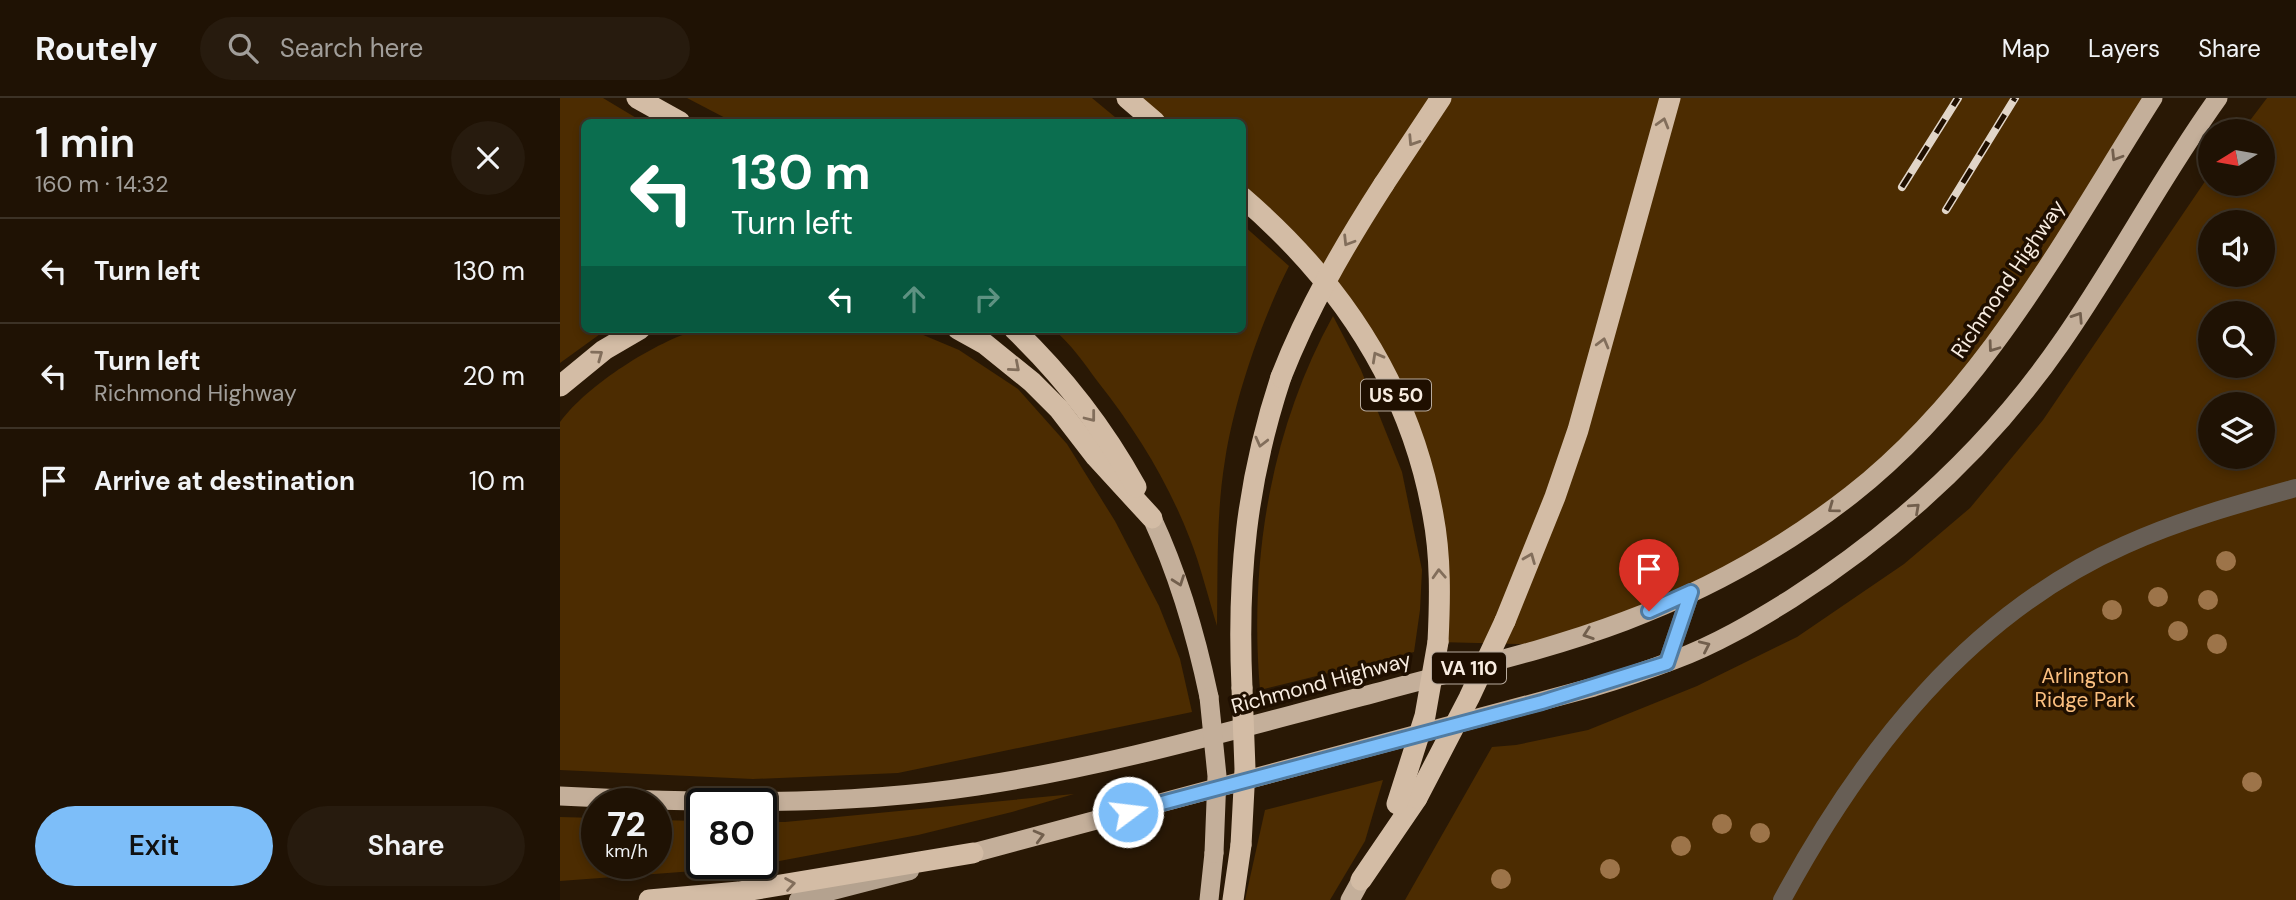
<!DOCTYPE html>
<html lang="en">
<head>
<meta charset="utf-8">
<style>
  :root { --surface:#1f1204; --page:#271b0e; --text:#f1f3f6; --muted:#a19e9a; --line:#3c3226; --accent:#7dbef9 }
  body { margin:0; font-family:"DM Sans",sans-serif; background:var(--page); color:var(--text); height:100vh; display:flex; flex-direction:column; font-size:26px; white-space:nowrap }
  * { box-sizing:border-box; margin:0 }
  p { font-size:23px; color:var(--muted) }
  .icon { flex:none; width:38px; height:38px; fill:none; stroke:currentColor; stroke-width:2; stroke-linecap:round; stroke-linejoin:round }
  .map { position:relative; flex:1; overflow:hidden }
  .sheet { display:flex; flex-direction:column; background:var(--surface); width:560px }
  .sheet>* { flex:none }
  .hud { position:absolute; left:21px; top:21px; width:665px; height:214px; border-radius:10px; box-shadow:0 4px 10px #0003,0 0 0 2px var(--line); background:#0b6e4f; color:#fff; overflow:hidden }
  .needle { width:46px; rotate:259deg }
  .buttons { position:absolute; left:1638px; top:21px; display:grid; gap:14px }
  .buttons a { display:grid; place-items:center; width:77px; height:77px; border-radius:50%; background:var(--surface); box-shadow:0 4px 10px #0003,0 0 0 2px var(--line); font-size:35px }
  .speed { position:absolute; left:21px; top:690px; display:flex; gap:14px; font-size:35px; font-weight:700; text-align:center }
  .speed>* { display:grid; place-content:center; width:91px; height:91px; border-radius:50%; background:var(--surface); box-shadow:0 4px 10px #0003,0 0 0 2px var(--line); line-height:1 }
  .speed small { font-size:18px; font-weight:400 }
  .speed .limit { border:4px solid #111; border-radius:10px; background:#fff; color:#111 }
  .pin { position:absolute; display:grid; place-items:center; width:60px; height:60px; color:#fff; margin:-72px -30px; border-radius:50% 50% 50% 0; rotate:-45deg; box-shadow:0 0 7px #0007 }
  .pin .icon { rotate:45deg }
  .me { position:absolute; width:77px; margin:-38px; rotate:75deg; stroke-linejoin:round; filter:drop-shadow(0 0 5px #0008) }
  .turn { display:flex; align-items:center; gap:24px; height:147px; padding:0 35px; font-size:32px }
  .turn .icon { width:91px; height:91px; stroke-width:2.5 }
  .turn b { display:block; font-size:49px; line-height:60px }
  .lanes { display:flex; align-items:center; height:66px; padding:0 35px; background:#0003; justify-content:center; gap:35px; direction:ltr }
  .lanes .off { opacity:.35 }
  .round { display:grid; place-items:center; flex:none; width:74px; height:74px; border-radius:37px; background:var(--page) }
  .overview { display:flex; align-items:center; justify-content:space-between; height:119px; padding:0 35px }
  h1 { font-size:42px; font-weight:600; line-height:52px }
  .cta { display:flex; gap:14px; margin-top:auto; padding:14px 35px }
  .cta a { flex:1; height:80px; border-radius:42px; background:var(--accent); color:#111; font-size:28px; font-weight:600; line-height:80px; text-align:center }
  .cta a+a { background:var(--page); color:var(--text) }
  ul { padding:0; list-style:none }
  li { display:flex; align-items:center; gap:21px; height:105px; padding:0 35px; border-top:2px solid var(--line) }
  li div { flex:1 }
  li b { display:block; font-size:26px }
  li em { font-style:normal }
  header { display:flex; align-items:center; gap:42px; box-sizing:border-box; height:98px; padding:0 35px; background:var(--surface); border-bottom:2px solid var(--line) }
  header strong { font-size:33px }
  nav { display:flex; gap:38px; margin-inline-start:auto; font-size:24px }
  .search { width:490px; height:63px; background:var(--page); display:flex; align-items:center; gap:18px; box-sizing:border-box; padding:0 24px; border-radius:38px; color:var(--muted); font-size:26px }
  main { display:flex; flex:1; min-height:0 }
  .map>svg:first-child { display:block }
  .green { fill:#4c2c01; fill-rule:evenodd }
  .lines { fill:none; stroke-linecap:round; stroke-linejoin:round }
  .service { stroke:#675e55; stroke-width:18 }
  .primary { stroke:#b4a28f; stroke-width:18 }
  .trunk { stroke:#c4af9a; stroke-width:19 }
  .motorway { stroke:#d3bca5; stroke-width:21 }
  .rail-casing { stroke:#e1d5c8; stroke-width:8 }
  .rail { stroke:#1f0f00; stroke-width:5; stroke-dasharray:16; stroke-linecap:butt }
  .trunk-bridge { stroke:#c4af9a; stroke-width:19 }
  .motorway-bridge { stroke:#d3bca5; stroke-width:21 }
  .tree { fill:#9d7449 }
  .oneway { stroke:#826e5b }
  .oneway2 { stroke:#725f4d }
  .route-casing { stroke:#517ca2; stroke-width:18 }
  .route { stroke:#7dbef9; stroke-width:12 }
  .labels { text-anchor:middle; stroke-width:7; stroke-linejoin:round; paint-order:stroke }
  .shield { fill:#1f0f00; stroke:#b7aa9d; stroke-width:2 }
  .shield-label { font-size:19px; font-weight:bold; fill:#f8ece0 }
  .street-label { font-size:21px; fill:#f8ece0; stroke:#1f0f00 }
  .park-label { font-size:21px; fill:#fcc080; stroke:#1f0f00 }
</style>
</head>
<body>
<header>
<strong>Routely</strong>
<div class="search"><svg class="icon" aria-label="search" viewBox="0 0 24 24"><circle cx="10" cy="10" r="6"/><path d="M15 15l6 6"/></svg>Search here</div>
<nav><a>Map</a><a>Layers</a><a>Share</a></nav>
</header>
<main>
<section class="sheet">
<div class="overview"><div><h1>1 min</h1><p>160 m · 14:32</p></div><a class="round"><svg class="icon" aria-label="close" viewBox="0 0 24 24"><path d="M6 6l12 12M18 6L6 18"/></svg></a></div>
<ul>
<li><svg class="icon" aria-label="left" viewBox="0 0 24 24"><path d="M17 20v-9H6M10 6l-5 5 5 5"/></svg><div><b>Turn left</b></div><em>130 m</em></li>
<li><svg class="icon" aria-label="left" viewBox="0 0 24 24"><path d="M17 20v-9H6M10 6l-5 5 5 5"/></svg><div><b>Turn left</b><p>Richmond Highway</p></div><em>20 m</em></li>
<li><svg class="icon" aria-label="arrive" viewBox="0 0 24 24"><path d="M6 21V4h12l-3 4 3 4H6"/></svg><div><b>Arrive at destination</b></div><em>10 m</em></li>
</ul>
<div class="cta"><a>Exit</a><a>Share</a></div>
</section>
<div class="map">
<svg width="1736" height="802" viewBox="0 0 1736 802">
  <rect width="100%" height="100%" fill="#291805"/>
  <!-- green -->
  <g class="green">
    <path d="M0,0H43L83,24H24V231H47L0,265Z"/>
    <path d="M127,0H532L561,24H173Z"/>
    <path d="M567,0H1593L1465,202L1337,357L1196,461L995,547L878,544V458L821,266L683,99L682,24H595Z"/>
    <path d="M1707,0H1736V802H845L932,649L956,647L1028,632L1137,588L1237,539L1344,466L1410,410L1483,322L1650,76V86H1703V33H1682ZM1650,124H1703V177H1650ZM1650,215H1703V268H1650ZM1650,306H1703V359H1650Z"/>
    <path d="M683,127L729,168C702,221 674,302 665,362C656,416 658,473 657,528C648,499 641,469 630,441C608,384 576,332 538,284C524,265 511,246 493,231H682Z"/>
    <path d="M773,218L801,272L842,374L862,472L860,512L854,554L700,592C689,464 710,332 773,218Z"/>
    <path d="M140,231H349L399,252L458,291L507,346L555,423L599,508L620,561L632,614L338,675L193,681L0,672V324C27,287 96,243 140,231Z"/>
    <path d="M823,682L805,743L770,802H685L705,712Z"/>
    <path d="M514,696L452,714L358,737L188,769L0,783V719L37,720V765H96V722L142,723V765H201V724H225Z"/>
  </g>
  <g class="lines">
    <!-- service -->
    <g class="service">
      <path d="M1107,565L1131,494"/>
      <path d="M1222,802C1302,654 1408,517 1565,447C1620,422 1678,406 1736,390"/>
    </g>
    <!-- primary -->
    <path class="primary" d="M238,802L350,773"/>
    <!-- trunk -->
    <g class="trunk">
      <path d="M592,420C619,478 636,537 649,599"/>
      <path d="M0,698C139,705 279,709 417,688C552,668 683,629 815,595C898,572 983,554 1065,523C1145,493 1223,450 1291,397C1424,293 1504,140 1593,0"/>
      <path d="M413,755L1034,589C1061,581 1088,572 1114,562C1155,547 1194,524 1231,501C1337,433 1429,349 1501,245C1557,165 1601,79 1658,0"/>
      <path d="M649,802L654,755"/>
      <path d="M790,802L801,782"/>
    </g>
    <!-- motorway -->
    <g class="motorway">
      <path d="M77,0L120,24"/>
      <path d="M567,0L595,24"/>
      <path d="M824,86L881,0"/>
      <path d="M682,99C781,184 850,287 873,417C881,459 880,502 878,544"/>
      <path d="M398,231L425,246L472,284L499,311L536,359L592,420"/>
      <path d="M454,231C502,277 544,331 576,389"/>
      <path d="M0,288L44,252L80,231"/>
      <path d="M945,523L995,399L1018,332L1110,0"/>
      <path d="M682,590C677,479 686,385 721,279"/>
      <path d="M801,782L857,700"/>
      <path d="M89,802L179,794L413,755"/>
      <path d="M673,802L681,747"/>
    </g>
    <!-- rail casing -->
    <g class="rail-casing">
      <g id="rail">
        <path d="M1342,89L1398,0"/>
        <path d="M1386,112L1455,0"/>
      </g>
    </g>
    <!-- rail -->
    <use href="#rail" class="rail"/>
    <!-- trunk-bridge -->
    <path class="trunk-bridge" d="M649,599L657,678L654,755"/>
    <!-- motorway-bridge -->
    <g class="motorway-bridge">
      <path d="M721,279C748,210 784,148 824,86"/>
      <path d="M857,700L909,600L945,523"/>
      <path d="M837,706L865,618L878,544"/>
      <path d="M681,747L685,671L682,590"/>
    </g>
  </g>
  <!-- trees -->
  <g class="tree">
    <circle cx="1666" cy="463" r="10"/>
    <circle cx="1598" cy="499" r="10"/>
    <circle cx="1648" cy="502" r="10"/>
    <circle cx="1552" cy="512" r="10"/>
    <circle cx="1618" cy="533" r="10"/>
    <circle cx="1657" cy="546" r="10"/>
    <circle cx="1692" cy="684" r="10"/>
    <circle cx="1162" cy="726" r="10"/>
    <circle cx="1200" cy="735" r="10"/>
    <circle cx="1121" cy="748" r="10"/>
    <circle cx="1050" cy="771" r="10"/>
    <circle cx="941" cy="781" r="10"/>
  </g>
  <!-- one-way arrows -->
  <defs><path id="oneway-chevron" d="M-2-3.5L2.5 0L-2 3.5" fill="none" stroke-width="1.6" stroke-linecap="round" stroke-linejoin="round" transform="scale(1.75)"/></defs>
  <g class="oneway">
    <use href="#oneway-chevron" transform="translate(1103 25) rotate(-74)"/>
    <use href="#oneway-chevron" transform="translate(853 43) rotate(123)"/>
    <use href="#oneway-chevron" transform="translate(788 143) rotate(122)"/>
    <use href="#oneway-chevron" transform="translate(1043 245) rotate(-75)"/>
    <use href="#oneway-chevron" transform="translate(38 257) rotate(-36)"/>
    <use href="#oneway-chevron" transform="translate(817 259) rotate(-119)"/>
    <use href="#oneway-chevron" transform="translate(455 269) rotate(41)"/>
    <use href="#oneway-chevron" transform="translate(531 319) rotate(52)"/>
    <use href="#oneway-chevron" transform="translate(701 344) rotate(104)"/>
    <use href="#oneway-chevron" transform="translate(970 460) rotate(-68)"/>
    <use href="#oneway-chevron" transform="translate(879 476) rotate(-93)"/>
    <use href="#oneway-chevron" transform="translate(230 786) rotate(-9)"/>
  </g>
  <g class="oneway2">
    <use href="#oneway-chevron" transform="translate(1556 58) rotate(122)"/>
    <use href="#oneway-chevron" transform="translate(1518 219) rotate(-57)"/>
    <use href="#oneway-chevron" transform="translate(1433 249) rotate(126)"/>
    <use href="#oneway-chevron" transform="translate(1273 410) rotate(144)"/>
    <use href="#oneway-chevron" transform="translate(1355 410) rotate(-42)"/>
    <use href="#oneway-chevron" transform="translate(619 483) rotate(70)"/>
    <use href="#oneway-chevron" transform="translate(1028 536) rotate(161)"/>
    <use href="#oneway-chevron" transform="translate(1145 548) rotate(-25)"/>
    <use href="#oneway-chevron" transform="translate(479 738) rotate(-15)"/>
  </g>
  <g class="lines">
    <!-- route casing -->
    <g class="route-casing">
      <path id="route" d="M568,714L982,604L1107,565L1131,494L1089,513"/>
    </g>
    <!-- route -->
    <use href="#route" class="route"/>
  </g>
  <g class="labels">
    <!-- shield labels -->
    <g class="shield">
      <rect x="801" y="281.5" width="70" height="31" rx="5"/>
      <rect x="872" y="554.5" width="74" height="31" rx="5"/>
    </g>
    <g class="shield-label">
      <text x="836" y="304">US 50</text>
      <text x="909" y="577">VA 110</text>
    </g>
    <!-- street labels -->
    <g class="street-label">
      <text transform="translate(1448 181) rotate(-56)" y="7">Richmond Highway</text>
      <text transform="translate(761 585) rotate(-15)" y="7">Richmond Highway</text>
    </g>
    <!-- park labels -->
    <g class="park-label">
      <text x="1525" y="585">Arlington<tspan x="1525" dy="24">Ridge Park</tspan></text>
    </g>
  </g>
</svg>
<div class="buttons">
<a><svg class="needle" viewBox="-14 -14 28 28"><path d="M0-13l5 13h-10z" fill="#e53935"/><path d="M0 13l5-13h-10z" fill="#a19e9a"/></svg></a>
<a><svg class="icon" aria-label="sound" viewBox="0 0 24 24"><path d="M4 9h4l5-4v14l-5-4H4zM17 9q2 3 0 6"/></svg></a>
<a><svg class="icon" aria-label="search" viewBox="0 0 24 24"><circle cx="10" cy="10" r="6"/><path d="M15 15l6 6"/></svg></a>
<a><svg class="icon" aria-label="layers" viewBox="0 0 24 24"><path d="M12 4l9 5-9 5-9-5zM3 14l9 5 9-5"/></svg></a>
</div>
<div class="speed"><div>72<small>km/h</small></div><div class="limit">80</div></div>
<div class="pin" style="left:1089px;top:513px;background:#d93025"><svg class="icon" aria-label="arrive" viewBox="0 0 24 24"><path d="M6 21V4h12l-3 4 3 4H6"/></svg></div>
<svg class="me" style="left:568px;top:714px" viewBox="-20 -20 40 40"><circle r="17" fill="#7dbef9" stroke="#fff" stroke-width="3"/><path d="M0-11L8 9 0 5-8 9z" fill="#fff"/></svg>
<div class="hud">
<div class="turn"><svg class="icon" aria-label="left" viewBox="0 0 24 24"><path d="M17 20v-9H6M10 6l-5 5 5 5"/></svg><div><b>130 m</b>Turn left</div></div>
<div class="lanes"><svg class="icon" aria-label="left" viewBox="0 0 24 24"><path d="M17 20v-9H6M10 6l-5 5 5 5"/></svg><svg class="icon off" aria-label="ahead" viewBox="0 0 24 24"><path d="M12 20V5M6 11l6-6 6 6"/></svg><svg class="icon off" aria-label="right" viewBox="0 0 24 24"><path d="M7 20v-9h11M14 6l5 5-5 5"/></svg></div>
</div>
</div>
</main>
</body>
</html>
